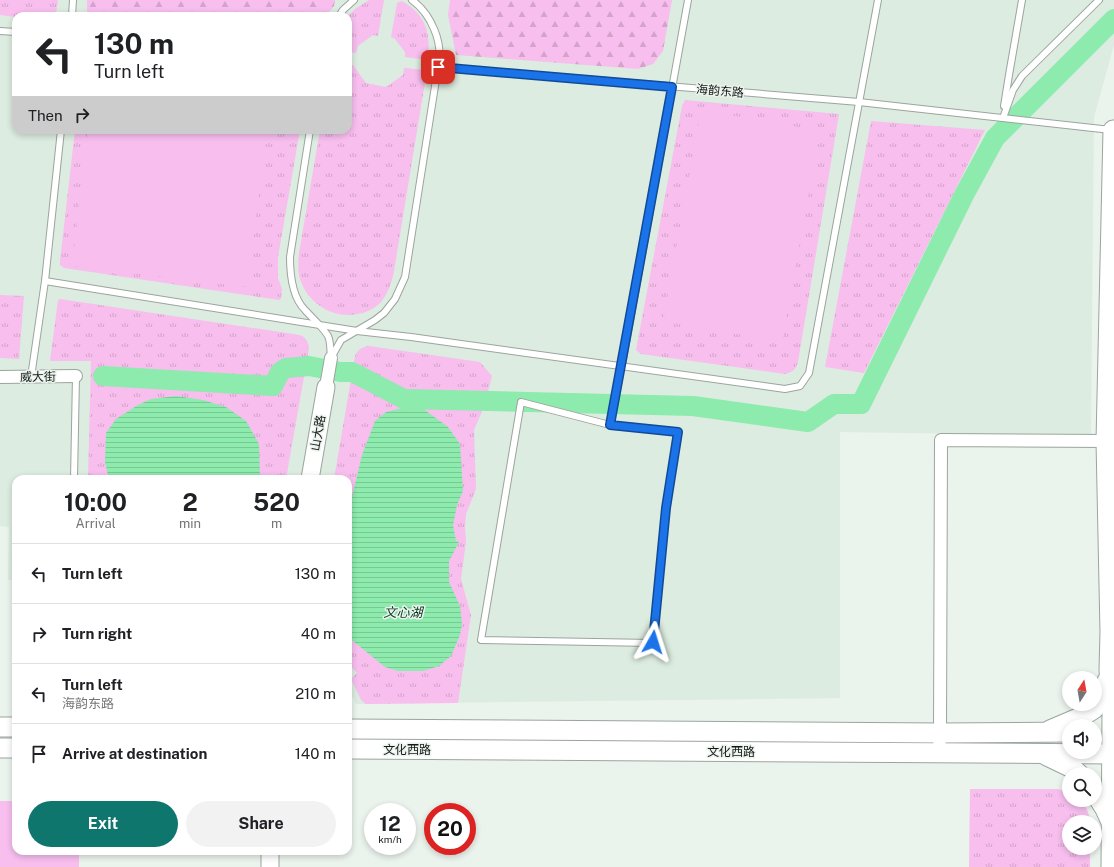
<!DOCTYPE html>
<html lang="en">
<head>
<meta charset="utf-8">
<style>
  :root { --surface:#fff; --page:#f2f2f2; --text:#202124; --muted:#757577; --line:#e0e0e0; --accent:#0f766e }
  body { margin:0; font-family:"Public Sans","Noto Sans SC",sans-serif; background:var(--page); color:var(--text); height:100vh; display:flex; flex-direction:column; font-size:15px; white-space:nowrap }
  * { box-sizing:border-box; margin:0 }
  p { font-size:13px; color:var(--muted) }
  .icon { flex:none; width:22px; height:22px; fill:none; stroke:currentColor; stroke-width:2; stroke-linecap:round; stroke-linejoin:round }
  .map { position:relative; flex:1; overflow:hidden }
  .sheet { position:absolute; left:12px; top:475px; width:340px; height:380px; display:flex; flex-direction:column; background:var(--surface); border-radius:12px; box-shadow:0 2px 6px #0003 }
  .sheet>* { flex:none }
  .banner { position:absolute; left:12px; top:12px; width:340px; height:122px; border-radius:12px; box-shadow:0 2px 6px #0003; background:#fff; color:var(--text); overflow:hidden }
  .needle { width:26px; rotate:11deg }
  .controls { position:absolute; left:1062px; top:671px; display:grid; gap:8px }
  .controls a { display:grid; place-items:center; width:40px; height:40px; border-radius:50%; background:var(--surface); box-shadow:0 2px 6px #0003; font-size:20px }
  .speed { position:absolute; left:364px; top:803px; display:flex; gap:8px; font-size:20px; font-weight:700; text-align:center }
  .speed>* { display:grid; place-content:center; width:52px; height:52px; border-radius:50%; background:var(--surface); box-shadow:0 2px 6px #0003; line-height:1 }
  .speed small { font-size:10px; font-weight:400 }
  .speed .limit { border:6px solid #d22; background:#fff; color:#111 }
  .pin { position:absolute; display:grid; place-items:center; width:34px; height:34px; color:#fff; margin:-17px; border-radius:8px; box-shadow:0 2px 6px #0006 }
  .me { position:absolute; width:44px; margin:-22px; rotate:6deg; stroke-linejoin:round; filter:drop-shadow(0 0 3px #0008) }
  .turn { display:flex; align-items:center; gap:14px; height:84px; padding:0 16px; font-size:18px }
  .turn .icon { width:52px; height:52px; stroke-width:2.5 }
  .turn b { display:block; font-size:28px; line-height:34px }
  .then { display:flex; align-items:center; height:38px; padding:0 16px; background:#0003; gap:8px; font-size:15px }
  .eta { display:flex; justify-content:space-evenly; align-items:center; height:68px; text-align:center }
  .eta b { font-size:24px; font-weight:700; line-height:28px }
  .action { display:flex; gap:8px; margin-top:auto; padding:8px 16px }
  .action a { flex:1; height:46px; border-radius:24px; background:var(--accent); color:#fff; font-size:16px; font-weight:700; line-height:46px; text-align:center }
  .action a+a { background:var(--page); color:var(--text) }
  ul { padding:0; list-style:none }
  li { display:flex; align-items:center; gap:12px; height:60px; padding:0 16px; border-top:1px solid var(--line) }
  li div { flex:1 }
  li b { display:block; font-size:15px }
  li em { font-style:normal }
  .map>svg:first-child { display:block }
  .built { fill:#dcece0; fill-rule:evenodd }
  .grass { fill:url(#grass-tufts) }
  .forest { fill:url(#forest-firs) }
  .garden { fill:#f7beee }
  .water { fill:url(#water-rules) }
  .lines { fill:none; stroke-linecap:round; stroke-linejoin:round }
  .river { stroke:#8cebad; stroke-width:20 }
  .service-casing { stroke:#9ca49e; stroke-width:8 }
  .minor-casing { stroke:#9ca49e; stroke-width:14 }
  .secondary-casing { stroke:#9ca49e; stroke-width:19 }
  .primary-casing { stroke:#9ca49e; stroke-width:21 }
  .service { stroke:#fff; stroke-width:6 }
  .minor { stroke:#fff; stroke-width:12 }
  .secondary { stroke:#fff; stroke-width:17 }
  .primary { stroke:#fff; stroke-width:19 }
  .route-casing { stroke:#114b97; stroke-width:10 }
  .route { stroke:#1a73e8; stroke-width:7 }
  .labels { text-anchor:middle; stroke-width:3; stroke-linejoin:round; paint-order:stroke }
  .street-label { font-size:12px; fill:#151816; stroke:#ebf3ed }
  .water-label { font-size:13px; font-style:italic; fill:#09331c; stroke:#ebf3ed }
</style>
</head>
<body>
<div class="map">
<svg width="1114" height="867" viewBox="0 0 1114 867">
  <defs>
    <pattern id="grass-tufts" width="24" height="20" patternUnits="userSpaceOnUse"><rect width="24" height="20" fill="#f7beee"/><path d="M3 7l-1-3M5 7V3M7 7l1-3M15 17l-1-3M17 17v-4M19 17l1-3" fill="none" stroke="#d3a3cb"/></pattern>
    <pattern id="forest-firs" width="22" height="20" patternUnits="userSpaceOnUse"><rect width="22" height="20" fill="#f7beee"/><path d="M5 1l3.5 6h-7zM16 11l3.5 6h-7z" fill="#d3a3cb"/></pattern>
    <pattern id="water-rules" width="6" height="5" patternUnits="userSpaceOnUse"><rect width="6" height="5" fill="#8cebad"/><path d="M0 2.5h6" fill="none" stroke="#78c994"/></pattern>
  </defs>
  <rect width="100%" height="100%" fill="#ebf3ed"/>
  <!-- built -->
  <path class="built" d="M0,0H1114V45L1094,117L1091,436L840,432V698L356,704L348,688V479H16V580H8L9,527L0,526ZM16,16H348V130H16Z"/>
  <!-- grass -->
  <g class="grass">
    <path d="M0,0H58L56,14L53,16L16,17L0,15Z"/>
    <path d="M369,0H384L378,36L373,35L358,46L356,53L348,52V16L355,9Z"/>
    <path d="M402,1C426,15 431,33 428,60L405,57V52L395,39L391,37L397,3Z"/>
    <path d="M348,65H353L366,83L386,87L403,75L404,68L427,70L394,271C392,282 388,293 381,302C374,309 366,313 357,314C330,319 305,301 299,275C298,267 298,260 299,253L320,130H348Z"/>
    <path d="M685,100L839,114L798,362C796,369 793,372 785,374L641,354L636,350L682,106Z"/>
    <path d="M871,121L985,130L864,373L825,367Z"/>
    <path d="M75,130H300L278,257V278L282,289L281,298L280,300L64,268L60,265V261Z"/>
    <path d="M0,295L24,296L19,359L0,358Z"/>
    <path d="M60,299L300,335C306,338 308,341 309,348L286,479H88L91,361H50L58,300Z"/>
    <path d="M369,346L480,362L492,376L484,407L474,430L476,489L466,514L465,527L466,542L461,579L471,615L458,703L366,704L361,700L351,679L357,673L348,663V479H334L355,356C358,350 361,347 369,346Z"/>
    <path d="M970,789H1057L1069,792V800H1080L1085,805L1091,820V822H1069V848H1090V867H969Z"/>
  </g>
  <!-- forest -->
  <g class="forest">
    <path d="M87,0H335L334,6L326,16H90L87,11Z"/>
    <path d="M450,0H672L663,51L653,64L638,69L456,55L448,15Z"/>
  </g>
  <!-- garden -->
  <g class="garden">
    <path d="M701,110L820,131L782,342L663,321Z"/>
    <path d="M88,130H266L248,287L72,266Z"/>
    <path d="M0,801H16V851H79V867H0Z"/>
  </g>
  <!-- water -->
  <g class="water">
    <path d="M176,396L203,400L226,407L246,421L259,444L260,479H109L105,462L106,433L116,419L138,405L151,399Z"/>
    <path d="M410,406L422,408L448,427L460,444L463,491L457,505L453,525L456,541L459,542L449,561V582L460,606L462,624L460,635L451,656L439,666L423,671H398L385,667L348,637V507L352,497L362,455L375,421L386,412Z"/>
  </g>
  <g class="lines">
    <!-- river -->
    <path class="river" d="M103,376L273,386L280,372L286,368L309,366L340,372H352L404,399L693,406L808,422L834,404H861L964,195L995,138L1114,19"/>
    <!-- service casing -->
    <g class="service-casing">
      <g id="service">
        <path d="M72,16L73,0"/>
        <path d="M339,16L343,10L354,0"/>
        <path d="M0,31L16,32"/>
        <path d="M438,67L859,102L1111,130"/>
        <path d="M1004,106L1009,75L1022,0"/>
        <path d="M1003,118L1013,90L1022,76L1099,0"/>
        <path d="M310,130L290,257C290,275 292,297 305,310C313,319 322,326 328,336C331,342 330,351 331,358L341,340L375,320L384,313L395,299L405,277L438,67C444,43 431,14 412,0"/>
        <path d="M45,281L357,331L411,337L785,389L800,386L809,373L878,0"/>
        <path d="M622,365L688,0"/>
        <path d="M31,377L45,281L61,130"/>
        <path d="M610,425L521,402L481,640L653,643L666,508L678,432L610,425L622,362"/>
        <path d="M74,479L76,376"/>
      </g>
    </g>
    <!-- minor casing -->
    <g class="minor-casing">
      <g id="minor">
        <path d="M0,377L76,376"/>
        <path d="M326,387L331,358"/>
        <path d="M939,753L940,733L941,440L1112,441"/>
      </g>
    </g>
    <!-- secondary casing -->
    <g class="secondary-casing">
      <g id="secondary">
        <path d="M310,479L326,387"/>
        <path d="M270,867V851"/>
      </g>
    </g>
    <!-- primary casing -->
    <g class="primary-casing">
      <g id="primary">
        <path d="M0,727H16"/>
        <path d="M348,729L940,733L1069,732"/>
        <path d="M1050,730L1083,716L1094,709L1105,694L1107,681"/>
        <path d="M0,748H16"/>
        <path d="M348,749L1114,754"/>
        <path d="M1047,756L1072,768L1079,774"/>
        <path d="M1095,793L1105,809L1110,820"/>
        <path d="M1111,867L1112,712L1109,670L1110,632L1106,441L1113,130"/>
      </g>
    </g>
    <!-- service -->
    <use href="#service" class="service"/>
    <!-- minor -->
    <use href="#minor" class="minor"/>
    <!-- secondary -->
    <use href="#secondary" class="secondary"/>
    <!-- primary -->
    <use href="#primary" class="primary"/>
  </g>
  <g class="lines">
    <!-- route casing -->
    <g class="route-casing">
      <path id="route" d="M438,67L672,87L610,425L678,432L666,508L653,642"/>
    </g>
    <!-- route -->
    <use href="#route" class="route"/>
  </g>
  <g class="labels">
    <!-- street labels -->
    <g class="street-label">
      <text transform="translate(720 91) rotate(5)" y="4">海韵东路</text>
      <text transform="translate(38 377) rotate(-1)" y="4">威大街</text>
      <text transform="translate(318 433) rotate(-80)" y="4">山大路</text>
      <text x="407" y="754">文化西路</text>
      <text x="731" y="756">文化西路</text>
    </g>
    <!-- water labels -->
    <g class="water-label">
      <text x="403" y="617">文心湖</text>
    </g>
  </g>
</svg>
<div class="controls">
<a><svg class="needle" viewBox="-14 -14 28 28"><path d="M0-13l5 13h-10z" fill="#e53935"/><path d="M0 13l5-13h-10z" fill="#757577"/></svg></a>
<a><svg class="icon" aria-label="sound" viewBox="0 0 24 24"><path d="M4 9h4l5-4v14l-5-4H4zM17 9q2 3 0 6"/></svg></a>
<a><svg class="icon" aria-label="search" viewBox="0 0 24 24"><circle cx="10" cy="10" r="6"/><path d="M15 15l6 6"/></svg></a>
<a><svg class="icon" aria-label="layers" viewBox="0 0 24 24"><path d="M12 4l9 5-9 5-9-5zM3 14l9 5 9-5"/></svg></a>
</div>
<div class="speed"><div>12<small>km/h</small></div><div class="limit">20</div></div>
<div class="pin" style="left:438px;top:67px;background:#d93025"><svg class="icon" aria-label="arrive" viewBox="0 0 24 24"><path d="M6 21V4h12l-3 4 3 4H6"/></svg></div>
<svg class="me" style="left:653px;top:642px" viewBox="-20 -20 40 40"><path d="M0-17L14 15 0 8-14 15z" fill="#1a73e8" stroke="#fff" stroke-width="4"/></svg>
<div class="banner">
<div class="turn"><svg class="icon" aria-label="left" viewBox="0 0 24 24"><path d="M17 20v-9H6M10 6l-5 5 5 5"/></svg><div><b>130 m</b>Turn left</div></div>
<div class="then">Then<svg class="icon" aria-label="right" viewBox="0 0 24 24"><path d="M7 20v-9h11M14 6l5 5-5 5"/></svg></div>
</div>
<section class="sheet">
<div class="eta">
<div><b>10:00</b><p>Arrival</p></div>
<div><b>2</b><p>min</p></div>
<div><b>520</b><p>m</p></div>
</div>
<ul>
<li><svg class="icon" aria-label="left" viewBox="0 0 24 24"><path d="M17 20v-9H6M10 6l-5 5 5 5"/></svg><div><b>Turn left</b></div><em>130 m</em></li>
<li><svg class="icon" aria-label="right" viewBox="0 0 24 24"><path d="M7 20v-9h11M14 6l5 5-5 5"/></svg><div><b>Turn right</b></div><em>40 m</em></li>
<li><svg class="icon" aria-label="left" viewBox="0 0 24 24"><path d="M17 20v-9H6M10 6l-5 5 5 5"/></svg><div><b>Turn left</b><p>海韵东路</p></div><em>210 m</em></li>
<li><svg class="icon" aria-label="arrive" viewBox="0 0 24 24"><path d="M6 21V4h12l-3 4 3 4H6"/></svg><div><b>Arrive at destination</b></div><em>140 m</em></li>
</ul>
<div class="action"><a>Exit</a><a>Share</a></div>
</section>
</div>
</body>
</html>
